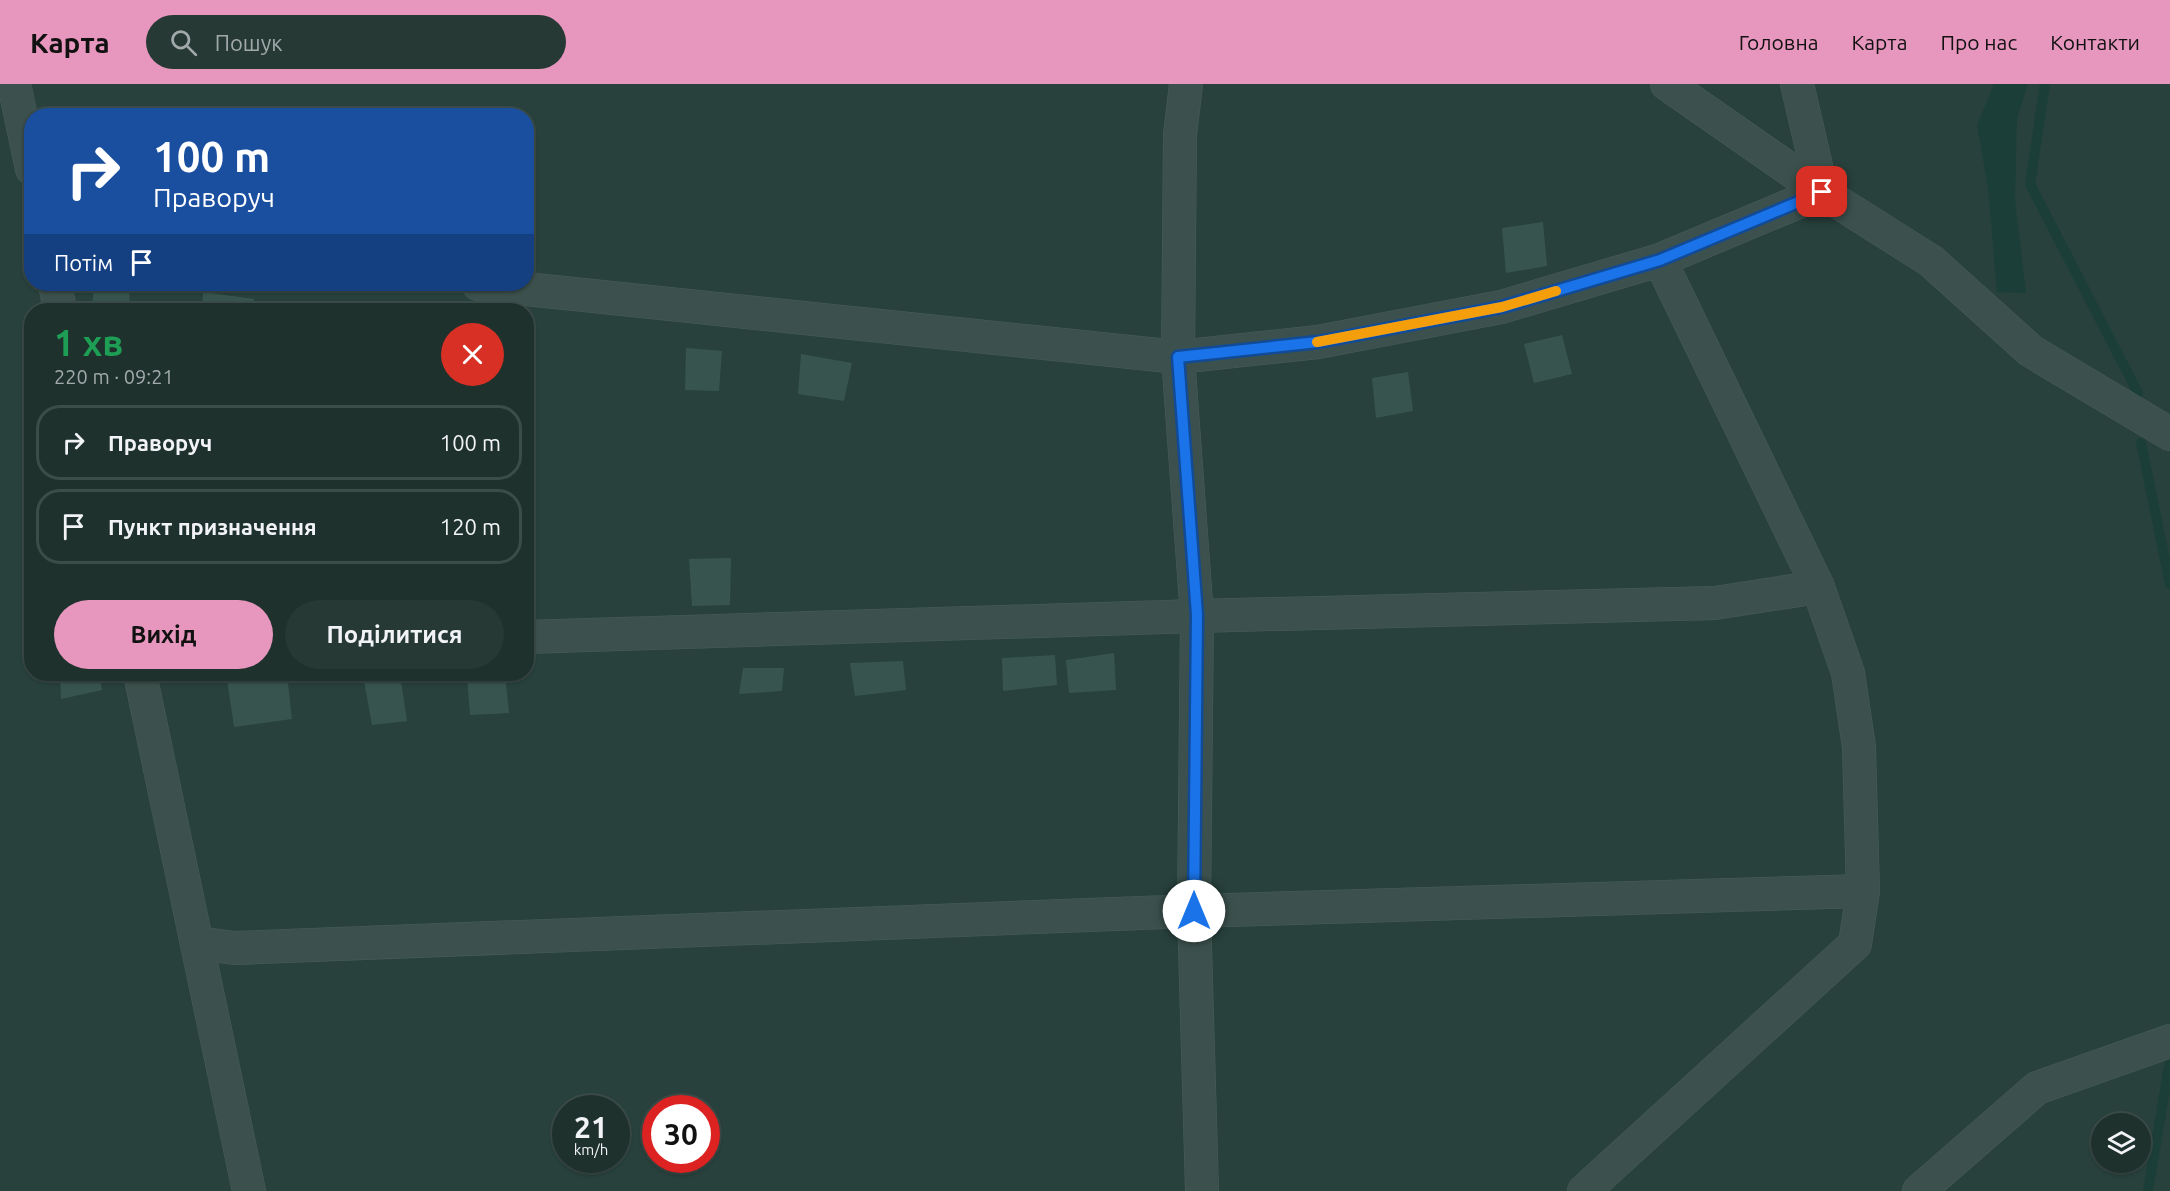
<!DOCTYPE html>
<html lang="uk">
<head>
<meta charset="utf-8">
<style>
  :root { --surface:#1e312d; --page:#263935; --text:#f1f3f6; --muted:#a1a9aa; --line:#3c4c49; --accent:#e797bd }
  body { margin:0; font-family:Ubuntu,sans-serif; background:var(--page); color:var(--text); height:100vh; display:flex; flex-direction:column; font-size:22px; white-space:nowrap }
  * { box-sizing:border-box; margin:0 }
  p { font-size:20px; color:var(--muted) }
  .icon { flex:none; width:33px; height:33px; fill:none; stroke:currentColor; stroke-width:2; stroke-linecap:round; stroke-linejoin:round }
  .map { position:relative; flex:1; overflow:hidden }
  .sheet { position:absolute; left:24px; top:219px; width:510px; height:378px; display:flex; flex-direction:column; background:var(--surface); border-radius:24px; box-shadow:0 2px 4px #0004,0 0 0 2px var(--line) }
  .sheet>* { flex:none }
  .banner { position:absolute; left:24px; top:24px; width:510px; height:183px; border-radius:24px; box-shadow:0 2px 4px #0004,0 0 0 2px var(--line); background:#1a4fa0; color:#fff; overflow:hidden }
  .tools { position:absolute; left:2091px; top:1029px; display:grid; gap:12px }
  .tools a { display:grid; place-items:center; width:60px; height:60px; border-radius:50%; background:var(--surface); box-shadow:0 2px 4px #0004,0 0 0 2px var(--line); font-size:30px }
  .speed { position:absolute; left:552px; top:1011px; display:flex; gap:12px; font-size:30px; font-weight:700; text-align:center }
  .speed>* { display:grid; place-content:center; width:78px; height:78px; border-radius:50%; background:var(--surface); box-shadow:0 2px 4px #0004,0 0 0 2px var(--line); line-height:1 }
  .speed small { font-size:15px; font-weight:400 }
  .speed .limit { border:9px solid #d22; background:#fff; color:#111 }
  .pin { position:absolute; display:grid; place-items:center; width:51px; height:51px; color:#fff; margin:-26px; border-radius:12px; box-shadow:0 3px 9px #0006 }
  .me { position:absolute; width:66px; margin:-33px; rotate:0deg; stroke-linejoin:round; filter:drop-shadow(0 0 4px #0008) }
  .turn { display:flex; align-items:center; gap:21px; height:126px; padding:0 30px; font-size:27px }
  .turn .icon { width:78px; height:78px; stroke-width:2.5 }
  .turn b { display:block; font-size:42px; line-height:51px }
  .then { display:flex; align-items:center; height:57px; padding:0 30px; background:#0003; gap:12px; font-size:22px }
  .round { display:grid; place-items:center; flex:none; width:63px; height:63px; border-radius:32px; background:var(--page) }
  .overview { display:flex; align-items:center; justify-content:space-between; height:102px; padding:0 30px }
  h1 { font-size:36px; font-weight:600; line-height:45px; color:#1e9e55 }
  .cta { display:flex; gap:12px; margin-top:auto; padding:12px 30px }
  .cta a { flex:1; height:69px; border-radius:36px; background:var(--accent); color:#111; font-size:24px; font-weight:600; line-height:69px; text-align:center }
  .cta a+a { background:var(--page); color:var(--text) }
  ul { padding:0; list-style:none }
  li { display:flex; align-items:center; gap:18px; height:75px; margin:0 12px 9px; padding:0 18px; border:3px solid var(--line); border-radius:24px }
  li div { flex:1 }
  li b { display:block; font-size:22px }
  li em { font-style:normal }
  header { display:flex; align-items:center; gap:36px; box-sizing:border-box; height:84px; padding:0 30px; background:var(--accent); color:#111 }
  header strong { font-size:28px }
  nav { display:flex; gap:33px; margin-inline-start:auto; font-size:21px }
  .search { width:420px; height:54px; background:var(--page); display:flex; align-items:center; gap:15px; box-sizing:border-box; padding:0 21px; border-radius:33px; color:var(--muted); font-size:22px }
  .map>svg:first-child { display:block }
  .water { fill:#1b3f38 }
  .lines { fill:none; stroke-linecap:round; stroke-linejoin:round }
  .stream { stroke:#1b3f38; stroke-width:10 }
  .building { fill:#37554e }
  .street-casing { stroke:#495d59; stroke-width:34 }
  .street { stroke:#3c514d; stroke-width:33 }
  .route-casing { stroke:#114b97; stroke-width:15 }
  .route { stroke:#1a73e8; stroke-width:10 }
  .slow { stroke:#f59e0b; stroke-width:10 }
</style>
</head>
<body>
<header>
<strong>Карта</strong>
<div class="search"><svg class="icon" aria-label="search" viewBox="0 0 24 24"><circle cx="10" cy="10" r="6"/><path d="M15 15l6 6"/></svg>Пошук</div>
<nav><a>Головна</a><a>Карта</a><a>Про нас</a><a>Контакти</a></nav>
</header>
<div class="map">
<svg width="2170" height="1107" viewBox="0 0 2170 1107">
  <rect width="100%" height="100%" fill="#28413c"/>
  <!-- water -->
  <path class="water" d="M1994,0H2028L2017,35L2015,116L2026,209L1997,208L1988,104L1977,41Z"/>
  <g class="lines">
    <!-- stream -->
    <g class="stream">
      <path d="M2045,0L2030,100L2138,309"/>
      <path d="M2141,359L2170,500"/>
      <path d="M2148,1107L2170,976"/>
    </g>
  </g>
  <!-- building -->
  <g class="building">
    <path d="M1543,138L1547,182L1506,189L1502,144Z"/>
    <path d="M94,201L129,203L130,226H92Z"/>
    <path d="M203,208L254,215L252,226H202Z"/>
    <path d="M1562,251L1572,290L1534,299L1524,260Z"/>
    <path d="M686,264L722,267L719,307L685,306Z"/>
    <path d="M801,270L852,279L844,317L798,310Z"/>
    <path d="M1408,288L1413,327L1376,334L1372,294Z"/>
    <path d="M731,474L730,521L692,522L689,475Z"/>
    <path d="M1114,569L1116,606L1069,609L1066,576Z"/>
    <path d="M1055,571L1057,601L1003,607L1002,574Z"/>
    <path d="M903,577L906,606L855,612L850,579Z"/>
    <path d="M743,584H784L782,607L739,610Z"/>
    <path d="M60,590H99L102,606L61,615Z"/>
    <path d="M505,590L509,629L470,631L467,592Z"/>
    <path d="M287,591L292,635L234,643L227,595Z"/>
    <path d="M400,591L407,637L372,641L364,597Z"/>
  </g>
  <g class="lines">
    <!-- street casing -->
    <g class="street-casing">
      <g id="street">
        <path d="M14,0L32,85"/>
        <path d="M1186,0L1180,51L1178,273L1197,532L1194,827L1202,1107"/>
        <path d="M1667,0L1822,108L1931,177L2031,267L2170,350"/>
        <path d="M55,200L60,226"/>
        <path d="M478,200L1178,273L1318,258L1501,223L1660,176L1822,108L1797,0"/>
        <path d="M526,553L1197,532L1715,519L1818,503"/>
        <path d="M140,590L249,1107"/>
        <path d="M198,859L234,864L1194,827L1863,807"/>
        <path d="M1584,1107L1855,860L1863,807L1859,663L1848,589L1818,503L1660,176"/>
        <path d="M1919,1107L2037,1004L2170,957"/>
      </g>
    </g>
    <!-- street -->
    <use href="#street" class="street"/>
  </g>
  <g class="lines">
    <!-- route casing -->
    <g class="route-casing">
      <path id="route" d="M1194,827L1197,531L1178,273L1318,258L1502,223L1660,176L1822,108"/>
    </g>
    <!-- route -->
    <use href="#route" class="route"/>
    <!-- slow -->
    <path class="slow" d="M1317,258L1502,223L1556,207"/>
  </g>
</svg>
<div class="tools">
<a><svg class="icon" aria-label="layers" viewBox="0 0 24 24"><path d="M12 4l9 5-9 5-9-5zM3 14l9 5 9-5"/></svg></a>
</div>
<div class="speed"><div>21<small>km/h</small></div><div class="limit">30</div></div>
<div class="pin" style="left:1822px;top:108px;background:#d93025"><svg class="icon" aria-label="arrive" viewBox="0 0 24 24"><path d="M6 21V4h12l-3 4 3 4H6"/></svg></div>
<svg class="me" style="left:1194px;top:827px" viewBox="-20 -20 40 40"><circle r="19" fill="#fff"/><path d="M0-13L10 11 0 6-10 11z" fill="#1a73e8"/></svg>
<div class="banner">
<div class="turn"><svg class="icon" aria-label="right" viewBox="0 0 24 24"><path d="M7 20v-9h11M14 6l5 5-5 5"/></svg><div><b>100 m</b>Праворуч</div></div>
<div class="then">Потім<svg class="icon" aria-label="arrive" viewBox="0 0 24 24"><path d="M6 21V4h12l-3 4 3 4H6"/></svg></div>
</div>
<section class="sheet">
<div class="overview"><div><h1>1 хв</h1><p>220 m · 09:21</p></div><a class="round" style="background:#d93025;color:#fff"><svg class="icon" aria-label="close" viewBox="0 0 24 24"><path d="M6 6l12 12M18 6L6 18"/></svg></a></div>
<ul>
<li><svg class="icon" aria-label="right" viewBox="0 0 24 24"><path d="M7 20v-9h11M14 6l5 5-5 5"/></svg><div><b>Праворуч</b></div><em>100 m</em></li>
<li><svg class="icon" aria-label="arrive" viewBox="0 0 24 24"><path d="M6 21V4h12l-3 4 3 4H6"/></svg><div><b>Пункт призначення</b></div><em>120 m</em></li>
</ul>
<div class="cta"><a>Вихід</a><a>Поділитися</a></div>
</section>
</div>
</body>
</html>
